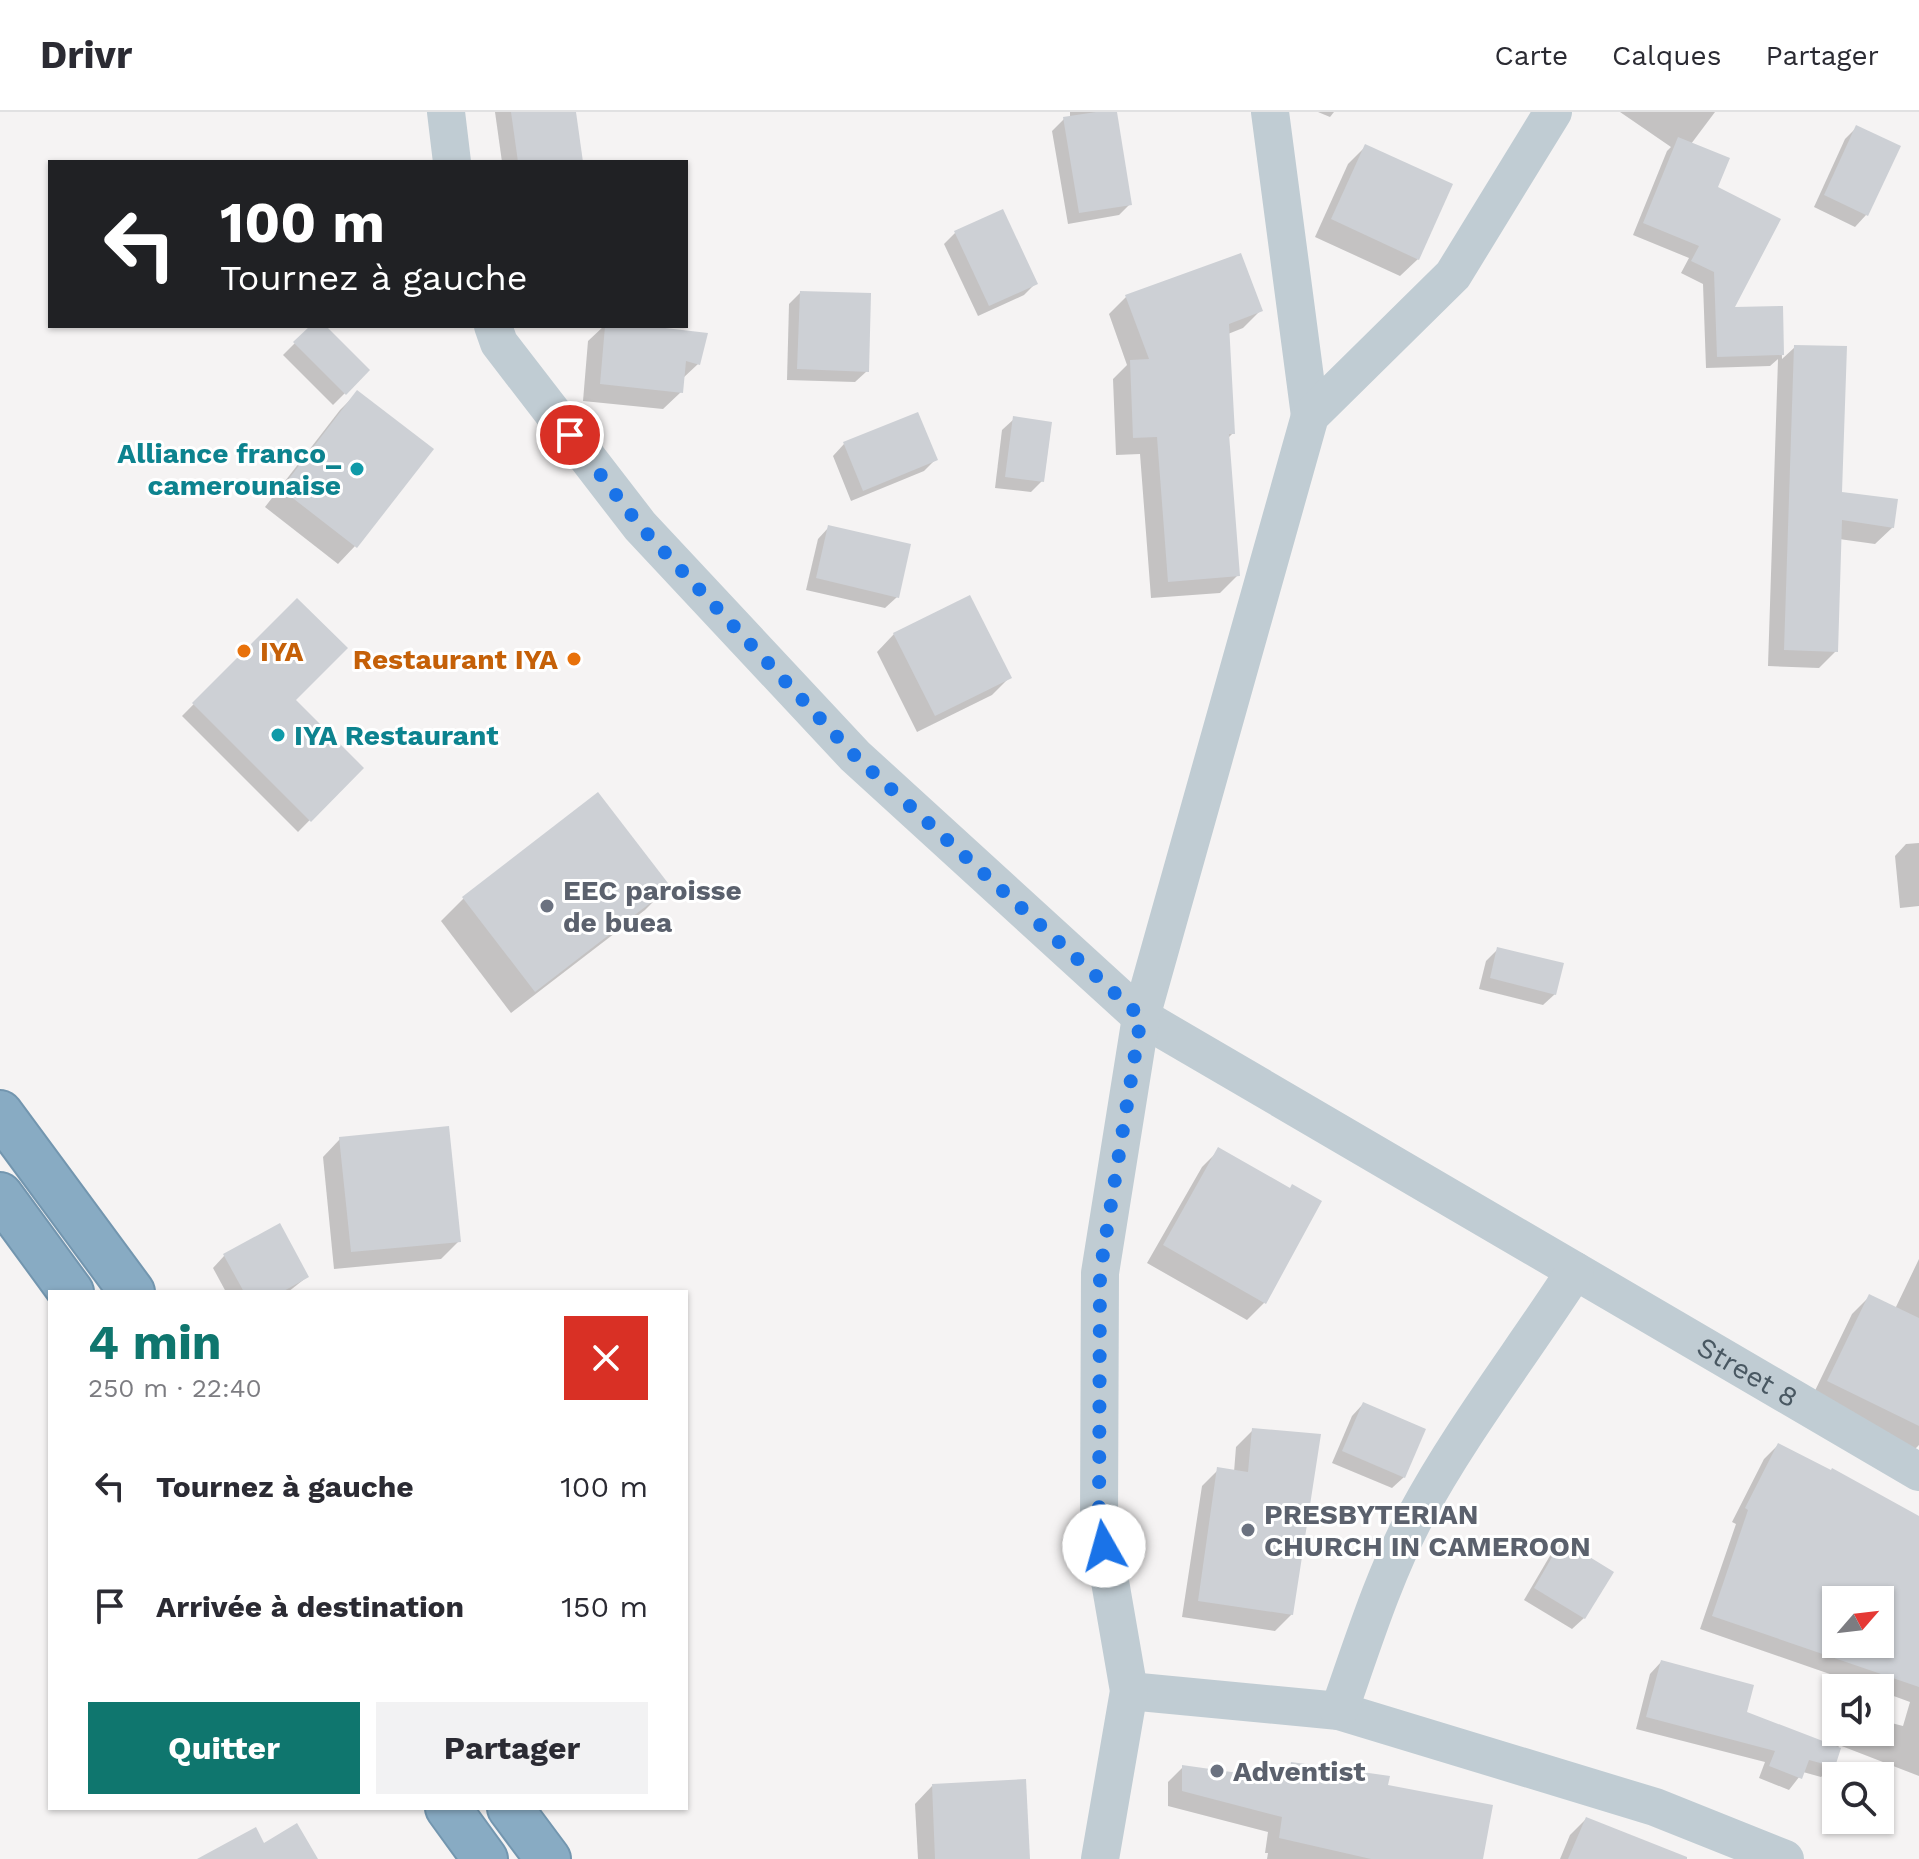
<!DOCTYPE html>
<html lang="fr">
<head>
<meta charset="utf-8">
<style>
  :root { --surface:#fff; --page:#f2f2f3; --text:#2b2b33; --muted:#7c7c81; --line:#e1e1e2; --accent:#0f766e }
  body { margin:0; font-family:"Work Sans",sans-serif; background:var(--page); color:var(--text); height:100vh; display:flex; flex-direction:column; font-size:30px; white-space:nowrap }
  * { box-sizing:border-box; margin:0 }
  p { font-size:26px; color:var(--muted) }
  .icon { flex:none; width:44px; height:44px; fill:none; stroke:currentColor; stroke-width:2; stroke-linecap:round; stroke-linejoin:round }
  .map { position:relative; flex:1; overflow:hidden }
  .drawer { position:absolute; left:48px; top:1178px; width:640px; height:520px; display:flex; flex-direction:column; background:var(--surface); border-radius:0px; box-shadow:0 2px 6px #0004 }
  .drawer>* { flex:none }
  .hud { position:absolute; left:48px; top:48px; width:640px; height:168px; border-radius:0px; box-shadow:0 2px 6px #0004; background:#202124; color:#fff; overflow:hidden }
  .needle { width:52px; rotate:62deg }
  .tools { position:absolute; left:1822px; top:1474px; display:grid; gap:16px }
  .tools a { display:grid; place-items:center; width:72px; height:72px; border-radius:0px; background:var(--surface); box-shadow:0 2px 6px #0004; font-size:40px }
  .pin { position:absolute; display:grid; place-items:center; width:68px; height:68px; color:#fff; margin:-34px; border:4px solid #fff; border-radius:50%; box-shadow:0 2px 8px #0007 }
  .me { position:absolute; width:88px; margin:-44px; rotate:353deg; stroke-linejoin:round; filter:drop-shadow(0 0 6px #0008) }
  .turn { display:flex; align-items:center; gap:28px; height:168px; padding:0 40px; font-size:36px }
  .turn .icon { width:104px; height:104px; stroke-width:2.5 }
  .turn b { display:block; font-size:56px; line-height:68px }
  .round { display:grid; place-items:center; flex:none; width:84px; height:84px; border-radius:0px; background:var(--page) }
  .head { display:flex; align-items:center; justify-content:space-between; height:136px; padding:0 40px }
  h1 { font-size:48px; font-weight:700; line-height:60px; color:var(--accent) }
  .button { display:flex; gap:16px; margin-top:auto; padding:16px 40px }
  .button a { flex:1; height:92px; border-radius:0px; background:var(--accent); color:#fff; font-size:32px; font-weight:700; line-height:92px; text-align:center }
  .button a+a { background:var(--page); color:var(--text) }
  ul { padding:0; list-style:none }
  li { display:flex; align-items:center; gap:24px; height:120px; padding:0 40px }
  li div { flex:1 }
  li b { display:block; font-size:30px }
  li em { font-style:normal }
  header { display:flex; align-items:center; gap:48px; box-sizing:border-box; height:112px; padding:0 40px; background:var(--surface); border-bottom:2px solid var(--line) }
  header strong { font-size:38px }
  nav { display:flex; gap:44px; margin-inline-start:auto; font-size:28px }
  .map>svg:first-child { display:block }
  .shadow { fill:#0003; fill-rule:evenodd }
  .building { fill:#cdd0d5; fill-rule:evenodd }
  .lines { fill:none; stroke-linecap:round; stroke-linejoin:round }
  .highway-casing { stroke:#7396af; stroke-width:48 }
  .minor { stroke:#c0ccd3; stroke-width:38 }
  .highway { stroke:#88abc3; stroke-width:44 }
  .route { stroke:#1a73e8; stroke-width:14; stroke-dasharray:0 25.2 }
  .culture-dot { fill:#0f9aa8; stroke:#fff; stroke-width:3 }
  .food-dot { fill:#e8710a; stroke:#fff; stroke-width:3 }
  .worship-dot { fill:#6b7280; stroke:#fff; stroke-width:3 }
  .labels { text-anchor:middle; stroke-width:6; stroke-linejoin:round; paint-order:stroke }
  .culture-label { font-size:28px; font-weight:bold; fill:#0d838f; stroke:#fff; text-anchor:end }
  .food-label { font-size:28px; font-weight:bold; fill:#c56008; stroke:#fff; text-anchor:start }
  .worship-label { font-size:28px; font-weight:bold; fill:#5b616d; stroke:#fff; text-anchor:start }
  .street-label { font-size:28px; fill:#495862; stroke:#fff }
</style>
</head>
<body>
<header>
<strong>Drivr</strong>
<nav><a>Carte</a><a>Calques</a><a>Partager</a></nav>
</header>
<div class="map">
<svg width="1919" height="1747" viewBox="0 0 1919 1747">
  <rect width="100%" height="100%" fill="#f5f3f3"/>
  <!-- shadow -->
  <g class="shadow">
    <path d="M495,0H574L581,50H502Z"/>
    <path d="M1070,0H1115L1130,92L1119,103L1068,112L1052,19L1064,7L1070,6Z"/>
    <path d="M1318,0H1334L1330,5Z"/>
    <path d="M1620,0H1715L1691,32L1716,76L1732,197L1781,196L1782,247L1795,235L1840,382L1893,415L1875,432L1839,427L1836,539L1819,556L1768,554L1778,247L1770,254L1706,256L1703,172L1681,161L1689,146L1633,123L1667,39L1671,35Z"/>
    <path d="M1857,15L1898,35L1866,103L1855,115L1814,95L1845,27Z"/>
    <path d="M1366,34L1418,147L1400,164L1315,125L1348,52Z"/>
    <path d="M956,120L1035,172L1024,183L978,204L944,132Z"/>
    <path d="M800,181L867,259L855,270L787,268L789,192Z"/>
    <path d="M1126,185L1260,199L1243,216L1228,222L1233,321L1227,327L1237,464L1220,481L1151,486L1140,342L1116,343L1113,267L1127,253L1109,202Z"/>
    <path d="M312,214H323L368,258L333,293L283,243Z"/>
    <path d="M604,214H629L698,252L682,267L681,280L663,297L583,289L588,229Z"/>
    <path d="M358,280L355,434L338,452L265,395L340,298Z"/>
    <path d="M1014,307L1042,369L1031,380L995,376L1002,318Z"/>
    <path d="M844,332L935,348L924,359L851,389L833,344Z"/>
    <path d="M829,415L897,485L885,496L806,478L818,427Z"/>
    <path d="M297,488L293,588L361,656L298,720L182,604Z"/>
    <path d="M894,522L1009,566L992,583L917,620L877,540Z"/>
    <path d="M1919,731V794L1900,796L1895,744L1906,732Z"/>
    <path d="M668,775L645,798L511,901L441,809L464,786Z"/>
    <path d="M1498,837L1555,882L1543,893L1479,877L1486,849Z"/>
    <path d="M340,1027L459,1129L441,1147L334,1157L323,1045Z"/>
    <path d="M1219,1038L1289,1078L1319,1090L1264,1191L1247,1208L1147,1151L1202,1055Z"/>
    <path d="M279,1114L307,1165L288,1180H226L213,1156L224,1144Z"/>
    <path d="M1919,1147V1333L1914,1338L1811,1287L1852,1202L1870,1184L1895,1197Z"/>
    <path d="M1363,1292L1404,1365L1392,1376L1332,1351L1352,1304Z"/>
    <path d="M1253,1318L1292,1502L1275,1519L1182,1505L1202,1374L1218,1358L1234,1360L1236,1335Z"/>
    <path d="M1778,1333L1919,1406V1664L1839,1633L1833,1654L1821,1665L1803,1660L1789,1678L1759,1666L1765,1650L1636,1617L1650,1562L1661,1550L1745,1602L1835,1636L1840,1620H1880V1608L1903,1614L1910,1590L1880,1579V1576H1870L1700,1517L1736,1412L1732,1410L1764,1347ZM1836,1488H1880V1532H1836Z"/>
    <path d="M1563,1431L1584,1506L1572,1517L1524,1488L1551,1442Z"/>
    <path d="M1292,1652L1385,1675L1481,1747H1267L1268,1741H1265L1268,1720L1168,1694V1670L1183,1655L1276,1668Z"/>
    <path d="M932,1674L1028,1747H918L915,1692Z"/>
    <path d="M1586,1707L1686,1747H1560L1570,1723Z"/>
  </g>
  <!-- building -->
  <g class="building">
    <path d="M511,0H576L583,50H518Z"/>
    <path d="M1096,0H1117L1132,93L1079,101L1063,5Z"/>
    <path d="M1856,13L1901,34L1868,104L1824,83Z"/>
    <path d="M1678,25L1730,46L1718,75L1781,107L1735,195L1783,194L1784,243L1717,245L1714,160L1691,149L1699,134L1643,111Z"/>
    <path d="M1365,32L1453,72L1419,148L1331,107Z"/>
    <path d="M1003,97L1038,172L989,194L954,119Z"/>
    <path d="M1241,141L1263,199L1229,212L1235,322H1229L1240,464L1168,470L1157,325L1133,326L1130,248L1149,247L1125,183Z"/>
    <path d="M800,179L871,181L869,260L797,257Z"/>
    <path d="M310,214H326L370,258L346,283L293,230Z"/>
    <path d="M605,214H648L708,221L700,253L686,249L683,281L600,272Z"/>
    <path d="M1794,233L1847,234L1842,380L1898,387L1894,416L1842,408L1838,540L1784,538Z"/>
    <path d="M357,278L434,337L357,436L281,377Z"/>
    <path d="M918,300L938,348L863,379L843,330Z"/>
    <path d="M1013,304L1052,310L1044,370L1005,365Z"/>
    <path d="M828,413L911,432L899,486L816,466Z"/>
    <path d="M970,483L1012,566L935,604L893,521Z"/>
    <path d="M297,486L348,536L296,588L364,656L311,710L192,591Z"/>
    <path d="M598,680L671,775L535,880L462,785Z"/>
    <path d="M1497,835L1564,851L1556,883L1490,866Z"/>
    <path d="M449,1014L461,1130L351,1140L339,1025Z"/>
    <path d="M1218,1035L1290,1076L1292,1072L1322,1089L1266,1192L1163,1133Z"/>
    <path d="M280,1111L309,1165L282,1180H244L223,1142Z"/>
    <path d="M1869,1182L1919,1206V1314L1827,1269Z"/>
    <path d="M1363,1290L1426,1317L1405,1366L1342,1339Z"/>
    <path d="M1252,1316L1321,1322L1293,1503L1198,1489L1217,1355L1248,1360Z"/>
    <path d="M1778,1331L1831,1358L1832,1356L1919,1404V1575L1712,1504L1748,1398L1745,1396ZM1836,1488H1880V1532H1836Z"/>
    <path d="M1562,1428L1614,1460L1585,1507L1534,1476Z"/>
    <path d="M1661,1548L1754,1573L1747,1600L1841,1636L1835,1655L1809,1648L1802,1667L1769,1654L1775,1639L1646,1605Z"/>
    <path d="M1291,1650L1390,1664L1388,1673L1493,1693L1483,1747H1371L1279,1726L1282,1705L1182,1679V1653L1288,1668Z"/>
    <path d="M1026,1667L1030,1747H935L932,1672Z"/>
    <path d="M1586,1705L1687,1745V1747H1568Z"/>
    <path d="M297,1711L318,1747H197L256,1715L264,1731Z"/>
  </g>
  <g class="lines">
    <!-- highway casing -->
    <g class="highway-casing">
      <g id="highway">
        <path d="M0,1001L132,1180"/>
        <path d="M0,1083L71,1180"/>
        <path d="M448,1696L485,1747"/>
        <path d="M510,1696L548,1747"/>
      </g>
    </g>
    <!-- minor -->
    <g class="minor">
      <path d="M446,0L452,50"/>
      <path d="M1270,0L1310,304"/>
      <path id="s1" d="M493,214L499,231L640,414L855,644L1141,905L1919,1360"/>
      <path d="M1129,1579L1339,1599L1655,1695L1785,1747"/>
      <path d="M1339,1599C1362,1534 1383,1466 1415,1405C1461,1319 1522,1241 1575,1159"/>
      <path d="M1100,1747L1129,1579L1099,1406L1100,1161L1141,905L1310,304L1453,163L1553,0"/>
    </g>
    <!-- highway -->
    <use href="#highway" class="highway"/>
  </g>
  <g class="lines">
    <!-- route -->
    <path class="route" d="M570,323L640,414L855,644L1141,905L1100,1161L1099,1406L1104,1434"/>
  </g>
  <!-- markers -->
  <g class="culture-dot">
    <circle cx="357" cy="357" r="8"/>
    <circle cx="278" cy="623" r="8"/>
  </g>
  <g class="food-dot">
    <circle cx="244" cy="539" r="8"/>
    <circle cx="574" cy="547" r="8"/>
  </g>
  <g class="worship-dot">
    <circle cx="547" cy="794" r="8"/>
    <circle cx="1248" cy="1418" r="8"/>
    <circle cx="1217" cy="1659" r="8"/>
  </g>
  <g class="labels">
    <!-- culture labels -->
    <g class="culture-label">
      <text x="341" y="351">Alliance franco_<tspan x="341" dy="32">camerounaise</tspan></text>
      <text x="294" y="633" text-anchor="start">IYA Restaurant</text>
    </g>
    <!-- food labels -->
    <g class="food-label">
      <text x="260" y="549">IYA</text>
      <text x="558" y="557" text-anchor="end">Restaurant IYA</text>
    </g>
    <!-- worship labels -->
    <g class="worship-label">
      <text x="563" y="788">EEC paroisse<tspan x="563" dy="32">de buea</tspan></text>
      <text x="1264" y="1412">PRESBYTERIAN<tspan x="1264" dy="32">CHURCH IN CAMEROON</tspan></text>
      <text x="1233" y="1669">Adventist</text>
    </g>
    <!-- street labels -->
    <g class="street-label">
      <text dy="10" stroke="none"><textPath href="#s1" startOffset="1654">Street 8</textPath></text>
    </g>
  </g>
</svg>
<div class="tools">
<a><svg class="needle" viewBox="-14 -14 28 28"><path d="M0-13l5 13h-10z" fill="#e53935"/><path d="M0 13l5-13h-10z" fill="#7c7c81"/></svg></a>
<a><svg class="icon" aria-label="sound" viewBox="0 0 24 24"><path d="M4 9h4l5-4v14l-5-4H4zM17 9q2 3 0 6"/></svg></a>
<a><svg class="icon" aria-label="search" viewBox="0 0 24 24"><circle cx="10" cy="10" r="6"/><path d="M15 15l6 6"/></svg></a>
</div>
<div class="pin" style="left:570px;top:323px;background:#d93025"><svg class="icon" aria-label="arrive" viewBox="0 0 24 24"><path d="M6 21V4h12l-3 4 3 4H6"/></svg></div>
<svg class="me" style="left:1104px;top:1434px" viewBox="-20 -20 40 40"><circle r="19" fill="#fff"/><path d="M0-13L10 11 0 6-10 11z" fill="#1a73e8"/></svg>
<div class="hud">
<div class="turn"><svg class="icon" aria-label="left" viewBox="0 0 24 24"><path d="M17 20v-9H6M10 6l-5 5 5 5"/></svg><div><b>100 m</b>Tournez à gauche</div></div>
</div>
<section class="drawer">
<div class="head"><div><h1>4 min</h1><p>250 m · 22:40</p></div><a class="round" style="background:#d93025;color:#fff"><svg class="icon" aria-label="close" viewBox="0 0 24 24"><path d="M6 6l12 12M18 6L6 18"/></svg></a></div>
<ul>
<li><svg class="icon" aria-label="left" viewBox="0 0 24 24"><path d="M17 20v-9H6M10 6l-5 5 5 5"/></svg><div><b>Tournez à gauche</b></div><em>100 m</em></li>
<li><svg class="icon" aria-label="arrive" viewBox="0 0 24 24"><path d="M6 21V4h12l-3 4 3 4H6"/></svg><div><b>Arrivée à destination</b></div><em>150 m</em></li>
</ul>
<div class="button"><a>Quitter</a><a>Partager</a></div>
</section>
</div>
</body>
</html>
